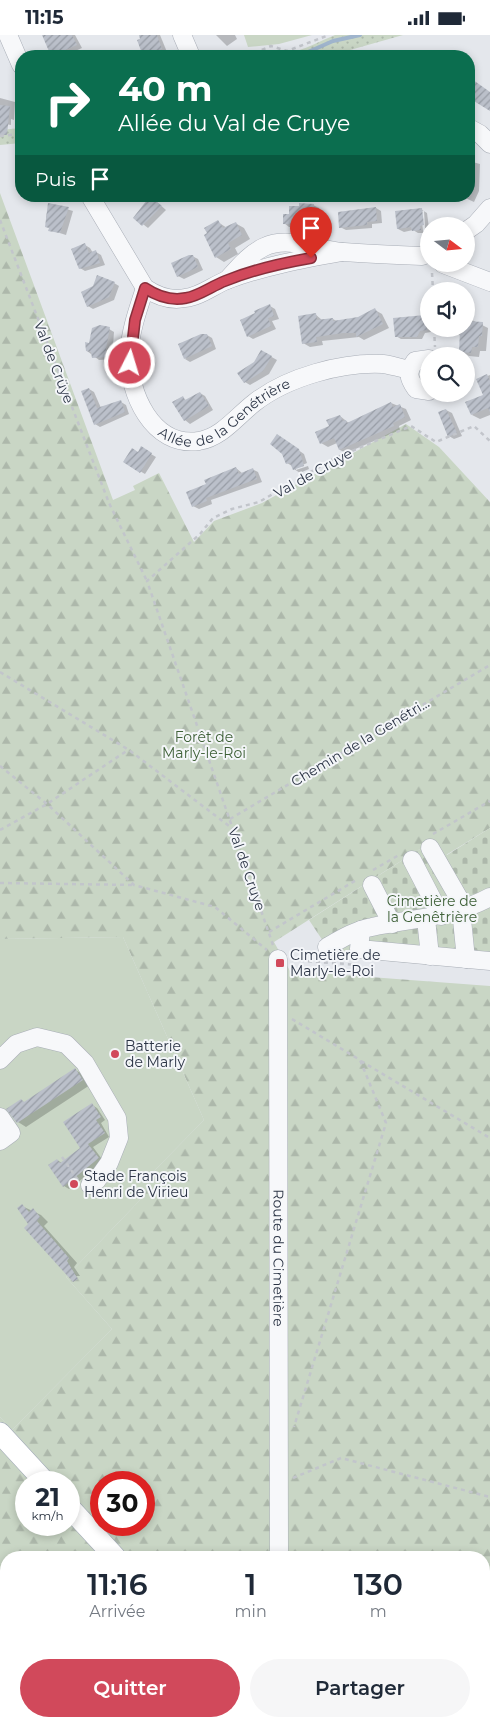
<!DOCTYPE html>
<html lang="fr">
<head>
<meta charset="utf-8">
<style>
  :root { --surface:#fff; --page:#f6f6f7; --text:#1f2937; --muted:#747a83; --accent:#d1495b }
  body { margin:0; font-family:Montserrat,sans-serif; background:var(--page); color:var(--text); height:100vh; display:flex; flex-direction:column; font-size:19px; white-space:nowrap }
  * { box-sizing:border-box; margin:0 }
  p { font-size:16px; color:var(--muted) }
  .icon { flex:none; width:28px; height:28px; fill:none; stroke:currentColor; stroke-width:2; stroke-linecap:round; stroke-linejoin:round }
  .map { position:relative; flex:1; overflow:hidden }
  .details { position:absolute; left:0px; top:1516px; width:490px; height:176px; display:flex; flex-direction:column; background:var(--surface); border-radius:20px 20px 0 0; box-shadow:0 2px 8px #0003 }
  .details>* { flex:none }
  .banner { position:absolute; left:15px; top:15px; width:460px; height:152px; border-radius:20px; box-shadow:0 2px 8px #0003; background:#0b6e4f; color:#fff; overflow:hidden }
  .needle { width:32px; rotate:106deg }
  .tools { position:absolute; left:420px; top:182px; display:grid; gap:10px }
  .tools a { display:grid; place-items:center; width:55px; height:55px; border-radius:50%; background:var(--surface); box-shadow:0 2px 8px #0003; font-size:25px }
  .speed { position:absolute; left:15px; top:1436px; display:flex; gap:10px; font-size:25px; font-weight:700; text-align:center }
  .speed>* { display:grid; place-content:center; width:65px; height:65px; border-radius:50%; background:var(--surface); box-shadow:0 2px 8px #0003; line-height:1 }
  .speed small { font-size:12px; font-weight:400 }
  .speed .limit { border:8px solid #d22; background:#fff; color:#111 }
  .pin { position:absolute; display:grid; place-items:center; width:42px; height:42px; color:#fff; margin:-51px -21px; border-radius:50% 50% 50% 0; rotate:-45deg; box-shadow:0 0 5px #0007 }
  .pin .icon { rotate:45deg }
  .me { position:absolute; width:55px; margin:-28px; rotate:5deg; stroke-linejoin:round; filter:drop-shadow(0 0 4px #0008) }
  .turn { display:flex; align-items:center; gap:18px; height:105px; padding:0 20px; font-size:22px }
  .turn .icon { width:65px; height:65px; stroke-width:2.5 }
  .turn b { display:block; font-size:35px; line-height:42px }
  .then { display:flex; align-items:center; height:48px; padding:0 20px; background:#0003; gap:10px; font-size:19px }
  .eta { display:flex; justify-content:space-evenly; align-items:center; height:85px; text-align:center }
  .eta b { font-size:30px; font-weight:600; line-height:35px }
  .button { display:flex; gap:10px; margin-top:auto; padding:10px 20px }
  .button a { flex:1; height:58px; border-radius:30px; background:var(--accent); color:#fff; font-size:20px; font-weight:600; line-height:58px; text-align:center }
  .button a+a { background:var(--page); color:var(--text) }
  .status { display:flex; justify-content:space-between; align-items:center; height:35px; padding:0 25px; background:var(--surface); direction:ltr }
  .status svg { height:14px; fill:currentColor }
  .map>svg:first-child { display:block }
  .green { fill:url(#green-dots) }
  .forest { fill:url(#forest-firs); fill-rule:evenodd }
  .cemetery { fill:url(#cemetery-stones) }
  .pitch { fill:#c9d6c5 }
  .shadow { fill:#0003 }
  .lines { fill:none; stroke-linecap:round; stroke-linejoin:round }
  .stream { stroke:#9fb4cc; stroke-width:4 }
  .building { fill:url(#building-hatch) }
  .minor-casing { stroke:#a9aeb7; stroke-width:19 }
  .major-casing { stroke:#a3abb8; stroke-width:22 }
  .path { stroke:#c2c5cb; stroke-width:2.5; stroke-dasharray:4 4; stroke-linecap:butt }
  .minor { stroke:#f7f8fa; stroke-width:18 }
  .major { stroke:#fff; stroke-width:21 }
  .route-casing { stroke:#882f3b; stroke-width:12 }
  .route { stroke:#d1495b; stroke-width:9 }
  .poi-dot { fill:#d1495b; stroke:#f4f6f9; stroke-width:2 }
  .labels { text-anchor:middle; stroke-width:4; stroke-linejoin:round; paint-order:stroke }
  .street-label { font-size:14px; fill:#2b3445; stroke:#f4f6f9 }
  .park-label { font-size:14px; fill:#3f6138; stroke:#f4f6f9 }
  .poi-label { font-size:14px; fill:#2b3445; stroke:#f4f6f9; text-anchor:start }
</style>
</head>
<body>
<div class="status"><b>11:15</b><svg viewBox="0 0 49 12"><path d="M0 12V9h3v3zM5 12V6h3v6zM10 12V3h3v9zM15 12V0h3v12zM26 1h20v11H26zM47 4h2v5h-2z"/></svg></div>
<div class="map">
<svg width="490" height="1692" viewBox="0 0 490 1692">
  <defs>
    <pattern id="green-dots" width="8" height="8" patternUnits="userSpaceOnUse" patternTransform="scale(1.25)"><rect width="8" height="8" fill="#c9d6c5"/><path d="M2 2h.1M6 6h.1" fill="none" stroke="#adb8ab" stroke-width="1.8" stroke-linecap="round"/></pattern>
    <pattern id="forest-firs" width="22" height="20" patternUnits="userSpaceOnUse" patternTransform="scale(1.25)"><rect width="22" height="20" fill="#c9d6c5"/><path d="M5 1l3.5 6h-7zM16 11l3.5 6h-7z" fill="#adb8ab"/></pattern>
    <pattern id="cemetery-stones" width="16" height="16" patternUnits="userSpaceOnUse" patternTransform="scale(1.25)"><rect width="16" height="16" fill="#c9d6c5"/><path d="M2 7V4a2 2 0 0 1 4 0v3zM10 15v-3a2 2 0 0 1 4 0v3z" fill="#adb8ab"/></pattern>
    <pattern id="building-hatch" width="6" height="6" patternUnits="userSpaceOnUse" patternTransform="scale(1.25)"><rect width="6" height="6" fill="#bbc0ca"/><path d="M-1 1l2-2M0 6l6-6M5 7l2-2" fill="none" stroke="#989da6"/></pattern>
  </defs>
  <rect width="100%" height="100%" fill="#e4e7ec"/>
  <!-- green -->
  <g class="green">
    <path d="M335,0H403L329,21H253C268,12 272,19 287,18C303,16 320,6 335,0Z"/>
    <path d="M21,93V108L0,110V95Z"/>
  </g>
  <!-- forest -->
  <path class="forest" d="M0,158L113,465L135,455L133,451L159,438L194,507L214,486L262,468L406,389L439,412L490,467V793L446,820L434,805L274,907L290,936L490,951V1692H28L7,1686H484V1522H6V1686L0,1684V1382L12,1395L112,1294L66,1242L144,1161L153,1137L204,1085L123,902L0,904ZM26,1448H69V1490H26ZM101,1448H144V1490H101Z"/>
  <!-- cemetery -->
  <path class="cemetery" d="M490,793V935L333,921L309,885L434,805L447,820Z"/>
  <!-- pitch -->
  <g class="pitch">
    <path d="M244,0H312L279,9L248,12Z"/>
    <path d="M123,902L204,1085L153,1137L144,1161L66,1242L112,1294L12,1395L0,1382V904Z"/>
  </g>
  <!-- shadow -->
  <g class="shadow">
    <path d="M49,0H75L82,13L64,21H52L45,2Z"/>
    <path d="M140,0H160L167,17L155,21L144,20Z"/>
    <path d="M216,0H235L237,4L227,11Z"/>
    <path d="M0,63L15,67L14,85L11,84V90L0,88Z"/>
    <path d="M469,126L480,129L479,156L474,167L461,161H469Z"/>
    <path d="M151,162L166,175L148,193L135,183Z"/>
    <path d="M49,169L73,176L66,200L50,195L46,182Z"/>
    <path d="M313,170L319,173L320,192H289L284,188Z"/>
    <path d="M376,173L381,176L382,188L372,189V193L346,195L340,192Z"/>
    <path d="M422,175L427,178L429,193H425L424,176H421L423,196L426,198H418L413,195L404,197L398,194Z"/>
    <path d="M218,187L227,193L235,188L244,193L250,204L235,213L238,219L224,227L216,222Z"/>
    <path d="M85,210L90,213L93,218L96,217L101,220L105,230L85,236L80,233Z"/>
    <path d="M192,221L198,224L203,235L184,244L178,241Z"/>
    <path d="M114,248L119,251L114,265L93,274L88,271Z"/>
    <path d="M270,271L275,274L279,284L272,286L276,294L253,304L248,301Z"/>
    <path d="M375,275L382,279L389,293L364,305L359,302L322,306L323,310L310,312L303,308L315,279L322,285L333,284L338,287L350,288Z"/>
    <path d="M425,281L429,283V294L431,297L425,298L422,304H401L396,301Z"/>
    <path d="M466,282L488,293L486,316H480L479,322L469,321L460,316L461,301L456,298V294H466Z"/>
    <path d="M109,294L114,297L112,324L99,325L87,316L90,309Z"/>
    <path d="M207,300L212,303L216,314L190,327L185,324Z"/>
    <path d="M261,316L277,325L269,339L250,350L245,347Z"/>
    <path d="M490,340V380L480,384L472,380L484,361L477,345Z"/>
    <path d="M89,354L94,357L101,373L121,367L126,370L129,379L100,392L95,389Z"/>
    <path d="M200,358L205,361L213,375L190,389L185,385L174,368L183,363L187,366Z"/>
    <path d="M391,368L406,374L411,385L399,391L400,395L346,418L340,415L337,408L328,412L321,408L340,381L350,389Z"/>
    <path d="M446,375L452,378L462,401L454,404L449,401Z"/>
    <path d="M282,404L304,419L307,428L296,433V435L308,431L309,434L300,438L294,434L292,431L287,428L283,418Z"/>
    <path d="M141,413L156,422L145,439L124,427L138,418Z"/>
    <path d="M236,433L242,438L252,434L258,437L262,447L211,465L212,469L199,474L193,471L208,450Z"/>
    <path d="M75,1035L83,1039L90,1050L26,1092L18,1087L21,1065L25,1068Z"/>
    <path d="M92,1070L97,1073L105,1085L101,1088L109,1102L93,1112L104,1127L69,1154L64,1151L57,1125L62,1128L82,1114Z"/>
    <path d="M22,1171L41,1180L48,1187L44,1191L77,1228L74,1232L80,1241H73L30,1189Z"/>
  </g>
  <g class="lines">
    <!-- stream -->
    <path class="stream" d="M299,21L333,6L360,0"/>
  </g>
  <!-- building -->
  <g class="building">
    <path d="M42,0H72L77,10L51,21Z"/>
    <path d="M139,0H157L162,14L143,21L137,5L140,4Z"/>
    <path d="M469,42L490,57V76L469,63Z"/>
    <path d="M0,70L10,71L7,100H0Z"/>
    <path d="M150,161L162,171L142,191L133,183Z"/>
    <path d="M48,168L69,172L60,198L48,196L49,193L45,192Z"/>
    <path d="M299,168L314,169L315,190L283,189V179H289V171H299Z"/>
    <path d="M376,172L377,186L367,187V190L339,193L338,177Z"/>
    <path d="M422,173L424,190L420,191L421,195L412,196L411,192L397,194L395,176Z"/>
    <path d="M218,185L223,193L236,187L242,200L228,208L231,214L215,223L204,200L207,198L204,193Z"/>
    <path d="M85,208L89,218L96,215L100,228L79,234L71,214Z"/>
    <path d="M189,220H193L198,232L177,242L171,228Z"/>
    <path d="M97,240L115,247L109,262L87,272L81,257L93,251Z"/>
    <path d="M270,269L274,281L268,283L271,291L247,302L240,285L255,278L254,276Z"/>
    <path d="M375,273L383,289L356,302V298H343L316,302L317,307L302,309L298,281L316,278L317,285L333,283V286L358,282Z"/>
    <path d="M425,280L427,295L420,296L417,302H395L393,283Z"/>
    <path d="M466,286L483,287L482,301H479L478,312H472L471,318L459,317L460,294H466Z"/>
    <path d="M100,290L110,292L106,314V322L92,323L91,317L86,316L85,307L89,308L92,293Z"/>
    <path d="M201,299H207L212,311L184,324L178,309Z"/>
    <path d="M261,315L272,321L263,336L244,348L237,338L254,327Z"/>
    <path d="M487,339L490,346V377L488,373L471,380L465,367L483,360L476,344Z"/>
    <path d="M89,353L97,373L121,365L125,377L94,390L81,356Z"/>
    <path d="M200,357L209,371L184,386L172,367L183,361L185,365Z"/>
    <path d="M391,367L393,372L400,369L405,382L393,388L394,391L339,415L334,403L320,409L315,397L329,391L326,385L340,380L343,386L346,385L347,388Z"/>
    <path d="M446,374L457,398L448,402L438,377Z"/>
    <path d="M277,399L299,414L304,431L293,435L290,428L286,429L282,419L270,409Z"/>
    <path d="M141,411L152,418L140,438L123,427L132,413L138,417Z"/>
    <path d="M236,432L239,439L253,433L257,444L206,463L207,466L192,472L186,457L206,449L204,445Z"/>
    <path d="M75,1033L83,1045L17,1088L6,1074L21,1064L24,1067Z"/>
    <path d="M92,1068L101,1082L96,1085L105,1098L88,1109L99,1123L63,1152L48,1130L57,1124L60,1128L80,1113L63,1087Z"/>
    <path d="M22,1169L29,1177L33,1173L40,1182L37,1186L69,1223L67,1226L78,1244L73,1247L24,1193L28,1189L17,1173Z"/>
  </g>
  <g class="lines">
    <!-- minor casing -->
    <g class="minor-casing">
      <g id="minor">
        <path d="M8,0L21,30"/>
        <path d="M182,0L191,21"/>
        <path d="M469,93L480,99L490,109"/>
        <path d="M90,161L145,253C157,261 171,266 185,263C199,262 214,250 227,245C264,231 303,224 342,217"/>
        <path d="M466,196L476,189L490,173"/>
        <path d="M443,229L490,247"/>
        <path d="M227,245C238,233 249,219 264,212C289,200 319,216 344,217C370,219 396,220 422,221L429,218"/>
        <path id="s1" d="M145,253C138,274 130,297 129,319C128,357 152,413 199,406C222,402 236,382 254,368C287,342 342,327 383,329C391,330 401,333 409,335"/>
        <path d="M429,324L415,326C407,337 408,343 416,354L429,356"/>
        <path d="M430,813L465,874"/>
        <path d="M412,825L441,881"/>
        <path d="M372,850L392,889"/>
        <path d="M461,875L466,924"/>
        <path d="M426,884L430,921"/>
        <path d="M361,895L359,914L490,926"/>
        <path d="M327,912C341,904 356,895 372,892C413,883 452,883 490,862"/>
        <path id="s2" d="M278,924L279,1522"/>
        <path d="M0,1025L16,1009L37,1002L66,1009L85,1028L117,1083L119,1103L109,1128L97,1145L90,1150"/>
        <path d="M0,1082L11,1098L0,1106"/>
      </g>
    </g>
    <!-- major casing -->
    <g class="major-casing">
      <g id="major">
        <path d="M0,1398L46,1448"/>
        <path d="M69,1472L115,1522"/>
        <path d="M267,1686L272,1692"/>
      </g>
    </g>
    <!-- path -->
    <g class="path">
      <path d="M247,21L271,11L287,16L329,0"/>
      <path d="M0,101L21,99"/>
      <path d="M0,185L109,468L147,546"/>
      <path d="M432,238L433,256"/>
      <path d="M434,294L435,312"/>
      <path d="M0,637L129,715L233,794"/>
      <path d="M0,731L47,769L134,850L215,872L267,915"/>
      <path d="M230,784L490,630"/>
      <path d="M0,795L47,769L128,715"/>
      <path d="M433,799L490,766"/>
      <path d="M373,835L399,820"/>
      <path d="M0,848L133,850"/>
      <path d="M269,897L358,844"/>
      <path d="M273,910L147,546L200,499L213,483L232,474L259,467L333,424L411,391L436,407L474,391L490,406"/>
      <path d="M292,925L359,930"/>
      <path d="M292,984L360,1025L386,1088L294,1392"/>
      <path d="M361,1026L490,1103"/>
      <path d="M62,1122L78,1145"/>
      <path d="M293,1443L341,1423L490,1462"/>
      <path d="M0,1676L6,1678"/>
      <path d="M38,1686L60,1692"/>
      <path d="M428,1686L448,1692"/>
    </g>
    <!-- minor -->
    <use href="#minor" class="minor"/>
    <!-- major -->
    <use href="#major" class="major"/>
  </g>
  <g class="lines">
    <!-- route casing -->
    <g class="route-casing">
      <path id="route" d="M130,328L135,285L145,253C157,261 171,266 186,263C199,261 212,251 225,246C252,235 282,228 311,223"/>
    </g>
    <!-- route -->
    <use href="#route" class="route"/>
  </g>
  <!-- markers -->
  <g class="poi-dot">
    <rect x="275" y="923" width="10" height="10" rx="2.5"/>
    <circle cx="115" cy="1019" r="5"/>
    <circle cx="74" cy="1149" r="5"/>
  </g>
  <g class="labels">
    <!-- street labels -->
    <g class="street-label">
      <text transform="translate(54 327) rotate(69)" y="5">Val de Crüye</text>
      <text dy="5" stroke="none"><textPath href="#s1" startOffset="228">Allée de la Genétrière</textPath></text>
      <text transform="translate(313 438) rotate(-29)" y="5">Val de Cruye</text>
      <text transform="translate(360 707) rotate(-31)" y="5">Chemin de la Genétri...</text>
      <text transform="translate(247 834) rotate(71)" y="5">Val de Cruye</text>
      <text dy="5" stroke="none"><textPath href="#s2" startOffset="299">Route du Cimetière</textPath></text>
    </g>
    <!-- park labels -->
    <g class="park-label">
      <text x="204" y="707">Forêt de<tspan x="204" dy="16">Marly-le-Roi</tspan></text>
      <text x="432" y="871">Cimetière de<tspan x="432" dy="16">la Genêtrière</tspan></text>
    </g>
    <!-- poi labels -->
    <g class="poi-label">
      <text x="290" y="925">Cimetière de<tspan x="290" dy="16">Marly-le-Roi</tspan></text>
      <text x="125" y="1016">Batterie<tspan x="125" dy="16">de Marly</tspan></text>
      <text x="84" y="1146">Stade François<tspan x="84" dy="16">Henri de Virieu</tspan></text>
    </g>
  </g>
</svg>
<div class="tools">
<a><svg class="needle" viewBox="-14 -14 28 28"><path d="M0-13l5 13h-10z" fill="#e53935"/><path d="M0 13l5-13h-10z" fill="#747a83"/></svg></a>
<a><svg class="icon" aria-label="sound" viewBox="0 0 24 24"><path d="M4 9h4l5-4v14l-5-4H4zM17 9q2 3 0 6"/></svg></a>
<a><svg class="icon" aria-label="search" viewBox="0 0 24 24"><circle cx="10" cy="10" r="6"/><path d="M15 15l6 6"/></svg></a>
</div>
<div class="speed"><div>21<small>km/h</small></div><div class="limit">30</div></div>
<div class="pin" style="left:311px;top:223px;background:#d93025"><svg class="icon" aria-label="arrive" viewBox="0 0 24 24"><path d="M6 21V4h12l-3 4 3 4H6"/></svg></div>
<svg class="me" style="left:130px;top:328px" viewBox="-20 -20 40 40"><circle r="17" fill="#d1495b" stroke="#fff" stroke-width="3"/><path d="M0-11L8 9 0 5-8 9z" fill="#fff"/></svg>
<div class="banner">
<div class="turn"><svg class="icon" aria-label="right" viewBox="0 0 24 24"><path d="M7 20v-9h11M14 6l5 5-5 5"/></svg><div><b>40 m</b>Allée du Val de Cruye</div></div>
<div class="then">Puis<svg class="icon" aria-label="arrive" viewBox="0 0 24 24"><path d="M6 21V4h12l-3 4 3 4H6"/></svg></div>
</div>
<section class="details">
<div class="eta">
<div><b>11:16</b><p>Arrivée</p></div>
<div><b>1</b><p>min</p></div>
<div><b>130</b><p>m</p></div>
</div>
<div class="button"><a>Quitter</a><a>Partager</a></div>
</section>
</div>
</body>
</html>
